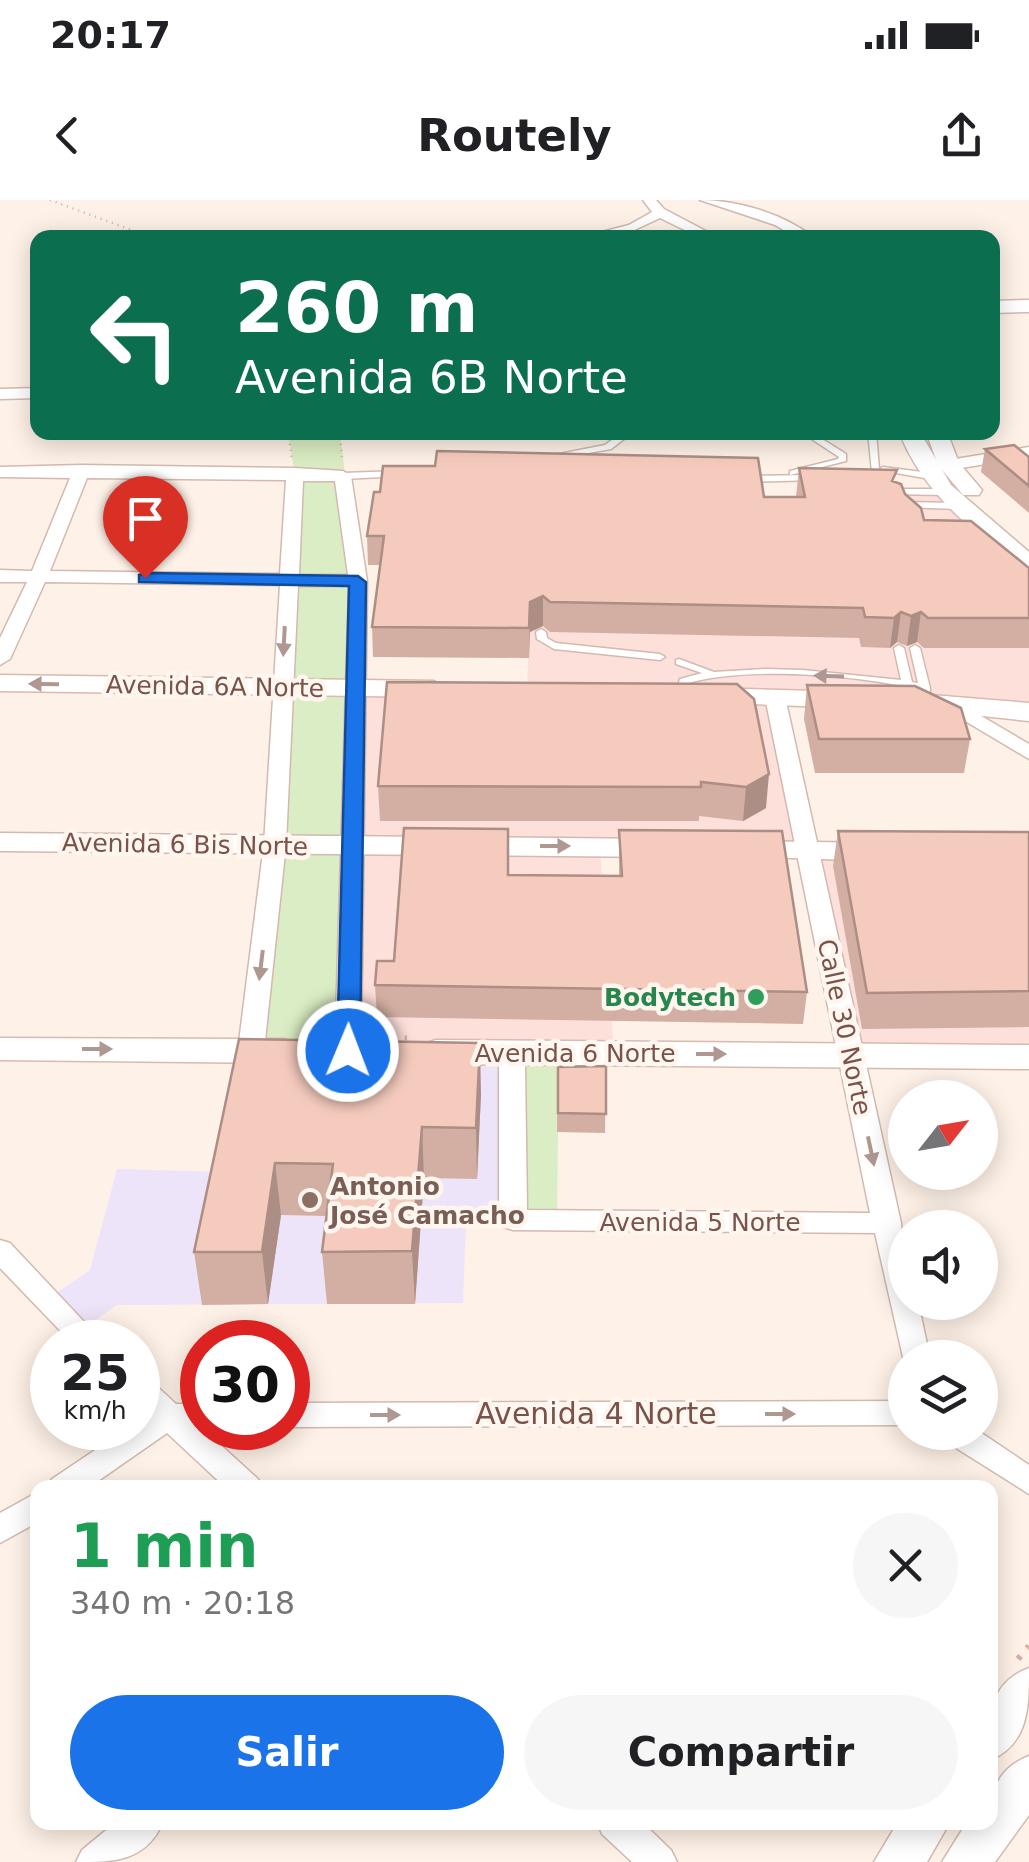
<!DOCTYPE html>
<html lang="es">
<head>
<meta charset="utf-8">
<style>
  :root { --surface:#fff; --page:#f6f6f6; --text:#202124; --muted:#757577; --accent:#1a73e8 }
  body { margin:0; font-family:"DejaVu Sans",sans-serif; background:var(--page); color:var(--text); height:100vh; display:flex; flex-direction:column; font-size:38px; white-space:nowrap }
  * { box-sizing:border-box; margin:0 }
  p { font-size:32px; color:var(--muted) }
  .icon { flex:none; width:55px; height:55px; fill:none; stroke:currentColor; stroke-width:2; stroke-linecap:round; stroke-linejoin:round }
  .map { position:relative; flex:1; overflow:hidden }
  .details { position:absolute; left:30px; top:1280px; width:968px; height:350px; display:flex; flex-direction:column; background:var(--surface); border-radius:20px; box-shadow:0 5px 25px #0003 }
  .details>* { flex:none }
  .banner { position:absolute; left:30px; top:30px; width:970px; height:210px; border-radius:20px; box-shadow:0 5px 25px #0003; background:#0b6e4f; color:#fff; overflow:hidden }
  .needle { width:65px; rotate:59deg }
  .buttons { position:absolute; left:888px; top:880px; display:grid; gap:20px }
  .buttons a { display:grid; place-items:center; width:110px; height:110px; border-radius:50%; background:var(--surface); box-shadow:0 5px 25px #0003; font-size:50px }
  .speed { position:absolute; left:30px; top:1120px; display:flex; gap:20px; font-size:50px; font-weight:700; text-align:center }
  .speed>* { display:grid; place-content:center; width:130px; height:130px; border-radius:50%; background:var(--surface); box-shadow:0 5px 25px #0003; line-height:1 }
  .speed small { font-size:25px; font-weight:400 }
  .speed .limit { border:15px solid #d22; background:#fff; color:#111 }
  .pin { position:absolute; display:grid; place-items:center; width:85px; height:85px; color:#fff; margin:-102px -42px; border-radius:50% 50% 50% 0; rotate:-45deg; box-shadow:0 0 10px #0007 }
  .pin .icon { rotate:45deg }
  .me { position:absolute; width:110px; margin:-55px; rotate:1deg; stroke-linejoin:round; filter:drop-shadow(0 0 8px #0008) }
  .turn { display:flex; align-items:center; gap:35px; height:210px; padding:0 40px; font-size:45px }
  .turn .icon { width:130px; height:130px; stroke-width:2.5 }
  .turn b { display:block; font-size:70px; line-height:85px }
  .round { display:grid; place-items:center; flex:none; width:105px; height:105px; border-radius:52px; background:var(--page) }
  .summary { display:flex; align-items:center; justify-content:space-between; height:170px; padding:0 40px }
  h1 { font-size:60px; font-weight:700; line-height:75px; color:#1e9e55 }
  .action { display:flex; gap:20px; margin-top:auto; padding:20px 40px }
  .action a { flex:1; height:115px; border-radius:60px; background:var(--accent); color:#fff; font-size:40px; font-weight:700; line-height:115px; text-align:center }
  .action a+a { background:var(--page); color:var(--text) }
  .status { display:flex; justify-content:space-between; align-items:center; height:70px; padding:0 50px; background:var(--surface); direction:ltr }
  .status svg { height:28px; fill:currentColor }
  header { display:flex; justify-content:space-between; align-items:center; height:130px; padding:0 40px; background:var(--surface); font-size:45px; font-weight:700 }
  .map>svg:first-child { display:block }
  .commercial { fill:#fee0db }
  .education { fill:#eee4fa }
  .green { fill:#dbedc4 }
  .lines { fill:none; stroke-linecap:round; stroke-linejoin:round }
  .service-casing { stroke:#d3b9af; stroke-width:3 }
  .minor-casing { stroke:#d3b9af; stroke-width:3 }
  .tertiary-casing { stroke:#d3b9af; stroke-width:3 }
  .secondary-casing { stroke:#d9baae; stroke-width:3 }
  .path-far2 { stroke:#daada0; stroke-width:2.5; stroke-dasharray:1 5; stroke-linecap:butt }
  .path-far1 { stroke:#daada0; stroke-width:5; stroke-dasharray:2.5 8; stroke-linecap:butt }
  .path { stroke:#daada0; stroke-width:6; stroke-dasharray:4 10; stroke-linecap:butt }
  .service { fill:#fff; fill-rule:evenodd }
  .minor { fill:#fff; fill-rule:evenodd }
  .tertiary { fill:#fff; fill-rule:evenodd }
  .secondary { fill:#fff; fill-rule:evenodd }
  .wall { fill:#d3afa3 }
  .shaded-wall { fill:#ac8e84 }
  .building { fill:#f5cbbd; stroke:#ac8e84; stroke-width:2.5 }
  .oneway { fill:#af9892 }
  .route { fill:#1a73e8; stroke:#114b97; stroke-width:2.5 }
  .leisure-dot { fill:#2e9e5b; stroke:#fff6ef; stroke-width:4 }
  .education-dot { fill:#8d6e63; stroke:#fff6ef; stroke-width:4 }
  .labels { text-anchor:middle; stroke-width:9; stroke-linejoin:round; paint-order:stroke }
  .street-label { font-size:25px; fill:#795349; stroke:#fff6ef }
  .leisure-label { font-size:25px; font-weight:bold; fill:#27864d; stroke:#fff6ef; text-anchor:end }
  .education-label { font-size:25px; font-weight:bold; fill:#785e54; stroke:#fff6ef; text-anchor:start }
  .near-street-label { font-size:30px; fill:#795349; stroke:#fff6ef }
</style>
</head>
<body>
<div class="status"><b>20:17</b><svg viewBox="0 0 49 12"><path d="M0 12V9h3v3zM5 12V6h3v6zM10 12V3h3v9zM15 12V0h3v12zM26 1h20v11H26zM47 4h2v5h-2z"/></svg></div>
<header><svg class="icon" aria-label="back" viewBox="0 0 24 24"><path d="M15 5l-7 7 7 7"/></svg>Routely<svg class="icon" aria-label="share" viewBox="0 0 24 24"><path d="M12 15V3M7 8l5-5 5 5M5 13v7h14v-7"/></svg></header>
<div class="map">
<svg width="1029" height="1662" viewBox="0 0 1029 1662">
  <rect width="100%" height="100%" fill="#fef1e7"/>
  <!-- commercial -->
  <path class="commercial" d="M948,295L1029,363V503L775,497L808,652H1029V857L851,855L807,652L600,647L614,853L349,851L356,488L527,491L530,402L893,297Z"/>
  <!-- education -->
  <path class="education" d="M251,850L534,853L513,1020L466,1021L463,1103L117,1105L78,1132L49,1098L90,1070L117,969L231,972Z"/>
  <!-- green -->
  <g class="green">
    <path d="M288,233H340L358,381L348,851L251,850L295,274Z"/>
    <path d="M559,853L557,1020H513L512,865Z"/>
  </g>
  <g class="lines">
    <!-- service casing -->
    <g class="service-casing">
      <g id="service">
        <path d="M623,232H633L611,249L554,259L550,257L554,255L605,245Z"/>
        <path d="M801,232H811L846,254V261L790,275V271L838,259L839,257Z"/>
        <path d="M868,232H876L879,269L883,267L930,273L934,276L930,279L879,270L872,272Z"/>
        <path d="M399,271L402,272V276L343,279L339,276L343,273Z"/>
        <path d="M814,275L817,276V280L744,282L740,279L744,276Z"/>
        <path d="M888,289H945L949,292L945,295L885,294L884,292Z"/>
        <path d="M903,302L960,303L964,306L960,309L900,307V303Z"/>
        <path d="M541,429L546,432L547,438L556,443L660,454L665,457L660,460L554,449L537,439L536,432Z"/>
        <path d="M899,445L904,448L912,482L918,483L910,448L915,445L920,448L930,488V496H922L920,490C859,475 749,466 688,483L684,498L680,499L675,496L680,479L702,473L676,464V460L679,459L714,472L766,469L803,470L901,480L894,448Z"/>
      </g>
    </g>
    <!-- minor casing -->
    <g class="minor-casing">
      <g id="minor">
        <path d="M643,0H656L664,9L719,38H701L660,18L624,35L578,38L629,25L652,12Z"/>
        <path d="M700,0C737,0 785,14 814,38H797L775,25Z"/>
        <path d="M38,188V198L0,199V189Z"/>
        <path d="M1029,247V257L949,270L941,265L949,260Z"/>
        <path d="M82,265L295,268L343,271L351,276L367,381L361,851L357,857L348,859L335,851L349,386H298L286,644L264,850L251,858L238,850L264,644L280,385L45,382L10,459L0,465V438L27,382H0V370L32,371L70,278L0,277V267ZM87,278L286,280L280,374L50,371ZM303,281H335L348,375H299Z"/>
        <path d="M775,491L785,497L901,1023L905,1102H918L930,1158H905V1166L875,1033L513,1030L503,1027L499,1020V865L512,857L525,865L527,1010L870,1013L765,497Z"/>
        <path d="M947,496L1029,544V559L940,506L937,502Z"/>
        <path d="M0,1040L10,1043L103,1142H71L0,1068Z"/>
        <path d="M138,1175L149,1179L176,1204H202V1228L258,1279L263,1288H226L167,1233L88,1288H47L52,1279L128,1228H138V1221L148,1214L138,1205Z"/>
        <path d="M905,1201V1225L288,1227V1203Z"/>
        <path d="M941,1232H980L1029,1265V1294L945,1241Z"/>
        <path d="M38,1292V1322L0,1343V1313Z"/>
        <path d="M116,1622H163C146,1662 113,1662 76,1662L82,1650Z"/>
        <path d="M597,1622H642L671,1650L677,1662H632L602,1634Z"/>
      </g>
    </g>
    <!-- tertiary casing -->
    <g class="tertiary-casing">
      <g id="tertiary">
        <path d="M1029,100V112L992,113V101Z"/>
        <path d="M899,232H920L951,285L1029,352V370C1016,367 1006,357 996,348C954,316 919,282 899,232Z"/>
        <path d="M926,232H947L959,263L982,290L979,295H963L938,265Z"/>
        <path d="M0,633L660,639L670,642L675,648L670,654L660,657L0,651Z"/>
        <path d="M744,641L880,643L890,646L895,652L890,658L880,661L734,656L729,650L734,644Z"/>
        <path d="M1029,1468C1029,1507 1029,1544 990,1560C990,1521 986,1484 1029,1468Z"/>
        <path d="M1029,1556V1615L995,1662H942L967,1622H990C990,1591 998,1568 1029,1556Z"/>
        <path d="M898,1622H950L927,1662H874Z"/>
      </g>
    </g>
    <!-- secondary casing -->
    <g class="secondary-casing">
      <g id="secondary">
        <path d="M0,475L434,481L448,489L434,497L0,491Z"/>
        <path d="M706,488L854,492L864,494L868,500L864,506L854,508L696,502L692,496L696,490Z"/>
        <path d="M906,493L1029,503V521L896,507L892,501L896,495Z"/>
        <path d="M0,838L284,839L297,843L302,851L297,859L284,863L0,860Z"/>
        <path d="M436,840L1029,845V869L436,864L423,860L418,852L423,844Z"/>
      </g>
    </g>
    <!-- path-far2 -->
    <g class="path-far2">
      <path d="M50,0L153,38"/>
      <path d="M288,232L292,259"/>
      <path d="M340,232L342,259"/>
    </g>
    <!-- path-far1 -->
    <path class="path-far1" d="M373,838H412"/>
    <!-- path -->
    <path class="path" d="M1018,1459L1029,1446"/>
    <!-- service -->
    <use href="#service" class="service"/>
    <!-- minor -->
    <use href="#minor" class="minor"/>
    <!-- tertiary -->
    <use href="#tertiary" class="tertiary"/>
    <!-- secondary -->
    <use href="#secondary" class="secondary"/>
  </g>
  <!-- wall -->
  <g class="wall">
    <path d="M985,249L1029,257V313L981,272Z"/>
    <path d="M799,268L895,282L924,320L1029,368V448H924L917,442L907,446L897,442L890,448L861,447L859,438L550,432L543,426L530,432L529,458L373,457L372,427L380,365H368L367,336L764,297H796Z"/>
    <path d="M737,484L766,608L743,621L699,616V621H380L378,586Z"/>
    <path d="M807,485L970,539L964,573H815L804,519Z"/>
    <path d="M619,630L807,792L803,824L377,817L375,785L394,761L508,675L619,676Z"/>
    <path d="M838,631L1029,632V827L862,829L833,666Z"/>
    <path d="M239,839L481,894L477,979L424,978L415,1104H327L322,1052L327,1016L281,1015L268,1104L202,1105L194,1052Z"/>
    <path d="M606,866L605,933L557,932L558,867Z"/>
  </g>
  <!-- shaded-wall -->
  <g class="shaded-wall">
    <path d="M543,396V426L530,432L529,458L530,402Z"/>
    <path d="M901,412L897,442L890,448L894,418Z"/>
    <path d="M921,412L917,442L907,446L911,416Z"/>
    <path d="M769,574L766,608L743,621L746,587Z"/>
    <path d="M480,843L481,894L477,979L476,928Z"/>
    <path d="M422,927L424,978L415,1104L412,1051Z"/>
    <path d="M275,963L281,1015L268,1104L262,1052Z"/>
  </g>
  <!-- building -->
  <g class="building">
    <path d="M1014,245L1029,257V286L985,249Z"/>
    <path d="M437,251L758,258L764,297H805L799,268L897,270L892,281L901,284L905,294L921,308L924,320L971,321L1029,368V418H928L921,412L911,416L901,412L894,418L865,417L863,408L550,402L543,396L530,402L529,428L372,427L384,336H367L374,292H380L383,266H435Z"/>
    <path d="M387,482L737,484L754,499L769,574L746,587L701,582V587L378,586Z"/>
    <path d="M807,485L915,486L961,508L970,539H819Z"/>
    <path d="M404,628L508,629V675L622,676L619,630L782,631L807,792L375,785L377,761H394Z"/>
    <path d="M838,631L1029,632V791L867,793Z"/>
    <path d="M239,839L480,843L476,928L422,927L412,1051L322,1052L333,964L275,963L262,1052H194Z"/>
    <path d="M606,866V914L558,913V867Z"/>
  </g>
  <!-- one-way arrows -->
  <defs><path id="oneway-solid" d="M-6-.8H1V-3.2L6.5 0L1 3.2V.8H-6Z" transform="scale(2.5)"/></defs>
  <g class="oneway">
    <use href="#oneway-solid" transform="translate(284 441) rotate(93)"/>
    <use href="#oneway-solid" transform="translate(829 476) rotate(-178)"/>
    <use href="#oneway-solid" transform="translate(44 484) rotate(-179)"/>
    <use href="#oneway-solid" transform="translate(555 646)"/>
    <use href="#oneway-solid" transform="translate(261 765) rotate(97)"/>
    <use href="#oneway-solid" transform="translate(97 849)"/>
    <use href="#oneway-solid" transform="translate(711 854)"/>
    <use href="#oneway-solid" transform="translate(871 951) rotate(78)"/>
    <use href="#oneway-solid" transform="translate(780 1214)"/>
    <use href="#oneway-solid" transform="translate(385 1215)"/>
  </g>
  <!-- route -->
  <path class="route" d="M145,373L358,376L366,382L360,851L357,856L348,858L337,851L349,386L139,382V375Z"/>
  <!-- markers -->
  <circle class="leisure-dot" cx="756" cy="797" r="10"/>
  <circle class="education-dot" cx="310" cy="1000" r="10"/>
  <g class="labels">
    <!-- street labels -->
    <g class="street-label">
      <text transform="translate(215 486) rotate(1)" y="9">Avenida 6A Norte</text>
      <text transform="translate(185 644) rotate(1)" y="9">Avenida 6 Bis Norte</text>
      <text transform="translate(845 827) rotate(78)" y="9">Calle 30 Norte</text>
      <text x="575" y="862">Avenida 6 Norte</text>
      <text x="700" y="1031">Avenida 5 Norte</text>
    </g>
    <!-- leisure labels -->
    <g class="leisure-label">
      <text x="736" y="806">Bodytech</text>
    </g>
    <!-- education labels -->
    <g class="education-label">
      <text x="330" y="995">Antonio<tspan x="330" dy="29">José Camacho</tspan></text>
    </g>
    <!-- near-street labels -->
    <g class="near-street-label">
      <text x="596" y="1224">Avenida 4 Norte</text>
    </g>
  </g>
</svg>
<div class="buttons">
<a><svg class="needle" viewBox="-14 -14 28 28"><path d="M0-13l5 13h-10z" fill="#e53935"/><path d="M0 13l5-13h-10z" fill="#757577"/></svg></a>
<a><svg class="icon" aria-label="sound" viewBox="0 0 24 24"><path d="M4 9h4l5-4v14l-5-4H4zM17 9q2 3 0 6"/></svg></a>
<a><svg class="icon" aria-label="layers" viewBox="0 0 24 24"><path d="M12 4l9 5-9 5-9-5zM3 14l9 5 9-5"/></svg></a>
</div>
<div class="speed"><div>25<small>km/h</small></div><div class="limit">30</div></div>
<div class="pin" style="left:145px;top:378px;background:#d93025"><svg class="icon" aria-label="arrive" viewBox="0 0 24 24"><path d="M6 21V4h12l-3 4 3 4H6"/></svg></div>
<svg class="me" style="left:348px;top:851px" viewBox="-20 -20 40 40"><circle r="17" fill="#1a73e8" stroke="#fff" stroke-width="3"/><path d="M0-11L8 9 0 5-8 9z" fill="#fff"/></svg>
<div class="banner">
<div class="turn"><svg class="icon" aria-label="left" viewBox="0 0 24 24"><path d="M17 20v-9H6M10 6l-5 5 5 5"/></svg><div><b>260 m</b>Avenida 6B Norte</div></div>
</div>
<section class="details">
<div class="summary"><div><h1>1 min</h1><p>340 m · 20:18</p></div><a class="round"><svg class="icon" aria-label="close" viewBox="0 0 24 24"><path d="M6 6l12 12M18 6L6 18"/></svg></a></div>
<div class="action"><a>Salir</a><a>Compartir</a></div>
</section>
</div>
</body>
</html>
